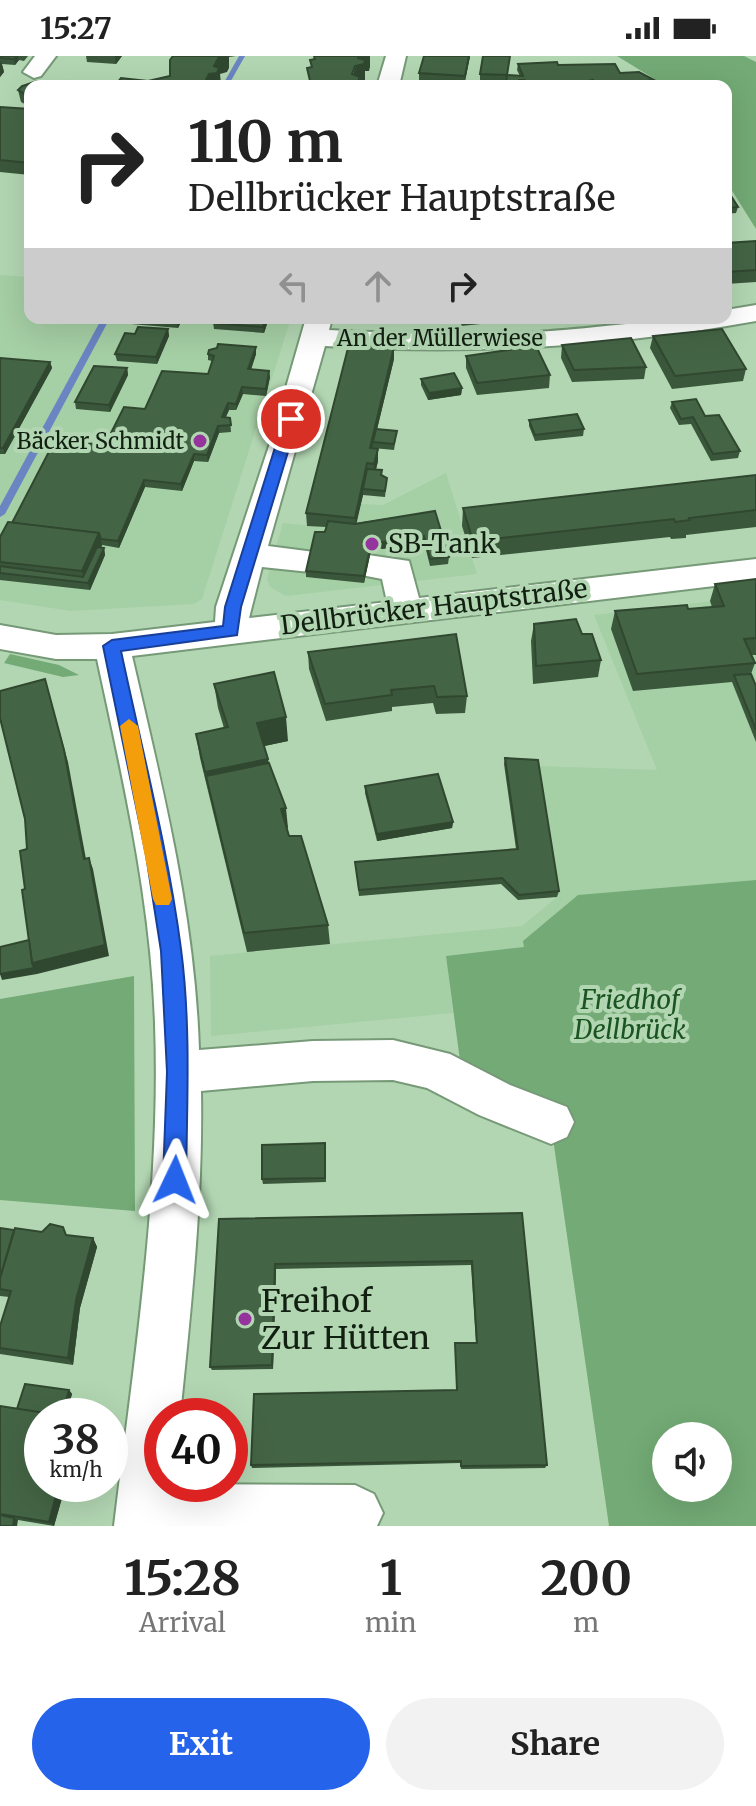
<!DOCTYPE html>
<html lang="en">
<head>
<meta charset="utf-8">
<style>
  :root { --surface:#fff; --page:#f2f2f2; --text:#222; --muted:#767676; --accent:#2563eb }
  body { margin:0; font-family:Merriweather,serif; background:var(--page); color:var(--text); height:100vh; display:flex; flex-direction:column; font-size:30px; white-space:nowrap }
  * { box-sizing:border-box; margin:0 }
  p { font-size:26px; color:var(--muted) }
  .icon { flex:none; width:44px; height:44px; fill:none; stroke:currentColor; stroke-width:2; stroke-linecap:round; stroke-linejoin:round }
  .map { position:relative; height:1470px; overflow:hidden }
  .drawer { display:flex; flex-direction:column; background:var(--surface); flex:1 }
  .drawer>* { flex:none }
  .guide { position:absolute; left:24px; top:24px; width:708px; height:244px; border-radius:16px; box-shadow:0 8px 32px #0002; background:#fff; color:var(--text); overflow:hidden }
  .tools { position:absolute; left:652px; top:1366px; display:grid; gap:16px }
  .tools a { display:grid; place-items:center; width:80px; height:80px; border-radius:50%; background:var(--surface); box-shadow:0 8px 32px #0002; font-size:40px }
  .speed { position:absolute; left:24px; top:1342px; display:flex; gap:16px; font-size:40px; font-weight:700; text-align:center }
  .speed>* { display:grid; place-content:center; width:104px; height:104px; border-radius:50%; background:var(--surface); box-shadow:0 8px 32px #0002; line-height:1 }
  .speed small { font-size:20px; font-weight:400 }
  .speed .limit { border:12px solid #d22; background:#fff; color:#111 }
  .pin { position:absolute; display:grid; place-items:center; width:68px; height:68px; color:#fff; margin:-34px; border:4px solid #fff; border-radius:50%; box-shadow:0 2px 8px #0007 }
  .me { position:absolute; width:88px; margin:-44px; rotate:2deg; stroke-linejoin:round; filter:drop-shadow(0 0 6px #0008) }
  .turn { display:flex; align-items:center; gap:28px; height:168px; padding:0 32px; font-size:36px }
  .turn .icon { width:104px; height:104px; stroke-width:2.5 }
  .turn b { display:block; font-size:56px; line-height:68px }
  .lanes { display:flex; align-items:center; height:76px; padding:0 32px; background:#0003; justify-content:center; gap:40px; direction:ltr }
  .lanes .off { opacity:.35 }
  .eta { display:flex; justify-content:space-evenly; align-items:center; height:136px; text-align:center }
  .eta b { font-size:48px; font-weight:700; line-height:56px }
  .action { display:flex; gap:16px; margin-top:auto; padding:16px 32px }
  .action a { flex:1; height:92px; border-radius:48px; background:var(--accent); color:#fff; font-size:32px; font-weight:700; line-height:92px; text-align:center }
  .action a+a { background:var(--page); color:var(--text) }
  .status { display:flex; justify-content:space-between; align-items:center; height:56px; padding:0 40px; background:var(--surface); direction:ltr }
  .status svg { height:22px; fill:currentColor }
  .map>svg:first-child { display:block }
  .built { fill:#a5cfa5 }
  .green { fill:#73aa75; fill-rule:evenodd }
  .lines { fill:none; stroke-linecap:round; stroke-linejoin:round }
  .stream { fill:#6a85c2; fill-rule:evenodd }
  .minor-casing { stroke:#769977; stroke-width:4 }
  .minor { fill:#fff; fill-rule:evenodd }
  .wall { fill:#3a573b }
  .shaded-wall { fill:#304730 }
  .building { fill:#446545; stroke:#304730; stroke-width:2 }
  .route { fill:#2563eb; stroke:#184099; stroke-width:2 }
  .slow { fill:#f59e0b }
  .poi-dot { fill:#95349c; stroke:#b2d6b2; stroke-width:3 }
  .labels { text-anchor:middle; stroke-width:8; stroke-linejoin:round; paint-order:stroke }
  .far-street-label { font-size:22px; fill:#122012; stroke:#b2d6b2 }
  .far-poi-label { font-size:22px; fill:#122012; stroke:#b2d6b2; text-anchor:end }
  .poi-label { font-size:26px; fill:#122012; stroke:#b2d6b2; text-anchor:start }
  .street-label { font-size:26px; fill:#122012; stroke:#b2d6b2 }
  .park-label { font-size:26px; font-style:italic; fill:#1a5420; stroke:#b2d6b2 }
  .near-poi-label { font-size:32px; fill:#122012; stroke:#b2d6b2; text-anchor:start }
</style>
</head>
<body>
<div class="status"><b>15:27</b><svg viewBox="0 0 49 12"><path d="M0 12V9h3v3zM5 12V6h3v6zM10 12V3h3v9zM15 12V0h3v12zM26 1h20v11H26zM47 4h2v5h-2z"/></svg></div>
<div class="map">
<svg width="756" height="1470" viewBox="0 0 756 1470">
  <rect width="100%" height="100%" fill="#b2d6b2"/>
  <!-- built -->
  <g class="built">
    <path d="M0,219L30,221V262H291L202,543L194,548L71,555L0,544Z"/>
    <path d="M446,417L477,518L286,540L270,531L267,523L283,467L354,474L361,448L383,449Z"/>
    <path d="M756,540V824L578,840L524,891L446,900L453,957L211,980L210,900L522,870L557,841L537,710L657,714L594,559Z"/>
  </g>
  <!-- green -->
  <g class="green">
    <path d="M617,0H744L756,6V173L726,125V30H666Z"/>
    <path d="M10,598L59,609L79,619L63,621L4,607Z"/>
    <path d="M756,824V1470H609L549,1055L461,1012L446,900L524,891L523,885L578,839ZM666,1380H718V1432H666Z"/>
    <path d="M134,920L135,1155L0,1144V943Z"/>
  </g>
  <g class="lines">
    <!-- stream -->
    <g class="stream">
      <path d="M239,0H245L228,30H222Z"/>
      <path d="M102,262H110L5,458L0,461V450Z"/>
    </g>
    <!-- minor casing -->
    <g class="minor-casing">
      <g id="minor">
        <path d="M35,0H56L41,20L34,22L23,16Z"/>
        <path d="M386,0H406L399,30H377Z"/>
        <path d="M756,249V265C613,291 470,299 325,290L268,490L322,497L326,505L322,513L310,516L262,511L249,562L387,546L382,523L356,518L352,510L356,502L368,499L409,505L419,542L756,503V525L132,600C162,730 195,860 199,994L313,985L393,984L450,998L510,1029L567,1051L574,1066L567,1081L551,1088L479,1059L427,1032L393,1024L313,1025L201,1035C203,1143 191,1252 180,1360H162V1428L355,1429L374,1438L383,1457L377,1470H114C134,1304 161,1136 155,968C151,844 123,723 97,603H56L0,593V569L56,579L112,578L215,566L216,551L270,387L306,262H332L329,274C399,278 468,279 537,276C600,272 663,262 726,262V254Z"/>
      </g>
    </g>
    <!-- minor -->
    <use href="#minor" class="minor"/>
  </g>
  <!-- wall -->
  <g class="wall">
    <path d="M0,0H28L24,5L19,4L15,9L2,8L4,16L0,21Z"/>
    <path d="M86,0H122L116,8L87,6Z"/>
    <path d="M424,0H470L464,30H415L419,29V17Z"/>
    <path d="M518,8L558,9L620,17L654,24L653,30H506L507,25L480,24V18L520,20L517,14Z"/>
    <path d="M30,30V51L21,46L18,34Z"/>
    <path d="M0,51L30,53V119L0,116Z"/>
    <path d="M726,132L738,151L736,157L726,158Z"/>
    <path d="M756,185V226L726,228V187Z"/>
    <path d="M130,262H183L178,272L131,268Z"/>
    <path d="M210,262H269L264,277L214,273L213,266H211Z"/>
    <path d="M377,262H423L422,266Z"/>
    <path d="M461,262H539L461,270Z"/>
    <path d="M168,273L169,280L157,308L117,305L115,298L135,278Z"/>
    <path d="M653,280L746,313L743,325L672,333L650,292Z"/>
    <path d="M562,289L646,311L644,323L572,326L561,302Z"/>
    <path d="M256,291V298L251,313L270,321L266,340L243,338L236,354H229L225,362H230L231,376L219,377L208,406L194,405L182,435L145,431L119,492L102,489L101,492H104L105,499L90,534L0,524V481L12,467L105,389L145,353L208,318L212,305L208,304V298Z"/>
    <path d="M466,300L550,319L549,332L477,339L466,312Z"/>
    <path d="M0,302L50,306L52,312L5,398H0Z"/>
    <path d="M394,303L377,373L397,375L394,394L373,392L378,405L376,414L387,422L385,441L363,439L356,467L435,455L449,501L448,508L430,510L424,486L382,493L372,490L364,527L306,521V515L326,471L307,470L306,457Z"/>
    <path d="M127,312L128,319L110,356L76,353L75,346Z"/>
    <path d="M421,323L462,332L461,339L428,344L421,329Z"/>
    <path d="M672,346L740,395L738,402L711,405L691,368L679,369L670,352Z"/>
    <path d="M529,364L584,373L583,380L535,385L529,370Z"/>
    <path d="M756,419V471L686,479V482L671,483L670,481L472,502L462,470L463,452Z"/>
    <path d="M756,523V599H751L755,607L751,618L756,630V686L732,626L633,635L611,573L615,555L688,553L712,551L710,545L715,528Z"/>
    <path d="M534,568L582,578L601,604L598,621L533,628L531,585Z"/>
    <path d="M308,596L467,640L465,657L436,658L433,647L392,651V655L326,665L309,613Z"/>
    <path d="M214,628L288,685L264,690L288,772H286L289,780L328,869L330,888L247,896L200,702L196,678L224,672L218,652Z"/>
    <path d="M505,702L559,835L557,841L518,844L501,828L359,840L355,806L516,793L504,708Z"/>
    <path d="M365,730L453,766L452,772L377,785L365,737Z"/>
    <path d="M325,1087L326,1126L263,1128L262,1123Z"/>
    <path d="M522,1157L547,1409L545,1412L461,1413L460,1407L252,1412L251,1409L457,1334L455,1287H476L471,1209L276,1213L273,1313L212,1314L210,1311L219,1163Z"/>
    <path d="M0,1172L93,1182L97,1191L80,1252L73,1309L0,1298V1270L9,1241L0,1240Z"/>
    <path d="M69,1334L72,1338L42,1428H66L54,1470L18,1464L0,1470V1350L17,1353Z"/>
  </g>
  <!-- shaded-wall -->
  <g class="shaded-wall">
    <path d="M17,0H18L19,4L15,9L14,3Z"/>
    <path d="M115,0H122L116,8Z"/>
    <path d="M223,0H236L229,1V12L227,16L220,18L221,28L220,30H203L219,1Z"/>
    <path d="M359,0H370V11L369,15H365V27L364,30H349Z"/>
    <path d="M469,0H470L464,30L465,20Z"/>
    <path d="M1,5L4,16L0,21V7Z"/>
    <path d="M593,24L592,30H568V29Z"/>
    <path d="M654,24L653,30H614V29Z"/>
    <path d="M179,262H183L178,272L177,266Z"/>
    <path d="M266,262H269L264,277L263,271Z"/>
    <path d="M168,273L169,280L157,308L156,301Z"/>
    <path d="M256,291V298L249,320L248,313Z"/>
    <path d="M394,291V303L374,386H373L370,405V392Z"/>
    <path d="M50,306L52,312L5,398L3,392Z"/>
    <path d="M127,312L128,319L110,356L109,349Z"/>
    <path d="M269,315L270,321L266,340V333Z"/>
    <path d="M242,331L243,338L236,354V348Z"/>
    <path d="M462,332L461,339L428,344L429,337Z"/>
    <path d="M228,347L229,354L223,368L222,361Z"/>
    <path d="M218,370L219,377L208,406L207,399Z"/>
    <path d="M378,393V405L374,420V408Z"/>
    <path d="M194,398V405L182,435L181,428Z"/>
    <path d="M367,407V420L363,433V439L355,474V462Z"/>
    <path d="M144,424L145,431L119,492L118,485Z"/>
    <path d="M99,477L102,489L85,528L82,515Z"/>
    <path d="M424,480V486L382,493V486Z"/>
    <path d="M372,484V490L364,527V520Z"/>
    <path d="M104,492L105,499L90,534L88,527Z"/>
    <path d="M45,623L68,706L88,814L84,803Z"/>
    <path d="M286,661L288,685L260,691L257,667Z"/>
    <path d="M268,703L271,727L211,740L205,716Z"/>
    <path d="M286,752L288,772L283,773L281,753Z"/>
    <path d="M453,766L452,772L377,785V778Z"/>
    <path d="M89,802L93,813L109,900L37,918L2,924L0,918L32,907Z"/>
    <path d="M93,1182L97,1191L80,1252L73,1309L68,1302L76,1244Z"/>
    <path d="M275,1208L276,1213L273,1313L272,1309Z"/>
    <path d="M69,1334L72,1338L66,1360H62Z"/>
    <path d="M59,1428H66L54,1470L49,1466Z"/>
    <path d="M14,1462L18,1464L17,1470H13Z"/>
  </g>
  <!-- building -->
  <g class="building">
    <path d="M0,0H17L14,3L0,2Z"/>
    <path d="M173,0H226L219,1L214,10L219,12L217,17L209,18L203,30H115L121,22L148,25L170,20V4Z"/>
    <path d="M314,0H359L358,2L365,4L364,8L355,10L352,18L360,21L358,25L350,26L349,30H305L311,29L307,12L312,11L310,4L315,3Z"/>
    <path d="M424,0H469L465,20L419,17Z"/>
    <path d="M483,0H510L507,19L480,18Z"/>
    <path d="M557,6L558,9L615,8L620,17L639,16L654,24L614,29L613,26L594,27L593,24L568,29L566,26L538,25L540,28H527L525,24H519L518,28L506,27L507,19L523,20L518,8Z"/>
    <path d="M37,25L84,28L82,30H30V39H27L18,34L22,30Z"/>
    <path d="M264,25L268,26L266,29L270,30H241Z"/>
    <path d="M416,28L442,30H415Z"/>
    <path d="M0,51L30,53V107L0,104Z"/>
    <path d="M726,132L738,151L726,152Z"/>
    <path d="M756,185V214L726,216V187Z"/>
    <path d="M130,262H179L177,266Z"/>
    <path d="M215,262H266L263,271L213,267Z"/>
    <path d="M138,271L168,273L156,301L115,298L125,277L135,278Z"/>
    <path d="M722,273L746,313L675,320L653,280Z"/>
    <path d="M631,282L646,311L574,314L562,289Z"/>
    <path d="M218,288L256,291L248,313L269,315L266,333L242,331L236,348L228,347L222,361L230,362L231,369L218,370L207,399L194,398L181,428L144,424L118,485L101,483L99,477L12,467L55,384L105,389L124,351L145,353L162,315L208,318L214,300L208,298L209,294L217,292Z"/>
    <path d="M349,288L394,291L370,392L378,393L374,408L367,407L355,462L306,457Z"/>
    <path d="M536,290L550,319L477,327L466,300Z"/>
    <path d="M0,302L50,306L3,392H0Z"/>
    <path d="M94,310L127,312L109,349L75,346Z"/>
    <path d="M454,317L462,332L429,337L421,323Z"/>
    <path d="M696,343L705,360L719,359L740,395L713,398L693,361L681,363L672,346Z"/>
    <path d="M577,358L584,373L535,379L529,364Z"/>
    <path d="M376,373L397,375L394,388L373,386Z"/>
    <path d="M367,413L382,414L381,419L387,422L385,435L363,433Z"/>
    <path d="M756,419V454L689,462L690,464L675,466L674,463L473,485L463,452Z"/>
    <path d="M435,455L449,501L430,503L424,480L382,486L372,484L364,520L306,515L315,476H325L328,465L355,468Z"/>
    <path d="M8,466L99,477L82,515L0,506V481Z"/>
    <path d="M97,491L104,492L88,527L0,517V510L7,511L83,521Z"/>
    <path d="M756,523V582L744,583L755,607L637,618L615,555L687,549L688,553L724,550L715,528Z"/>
    <path d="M576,563L582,578H592L601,604L536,610L534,568Z"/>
    <path d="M456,578L467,640L437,641L434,630L391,634L392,639L325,648L308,596Z"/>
    <path d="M274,616L286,661L257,667L268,703L205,716L196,678L228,671L214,628Z"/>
    <path d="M751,618L756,630V674L734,619Z"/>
    <path d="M45,623L64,694L84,803L89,802L105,889L32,907L22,834L25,833L20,795L27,793L25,763L0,662V635Z"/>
    <path d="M505,702L538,704L559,835L519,839L502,822L359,834L355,806L518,793Z"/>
    <path d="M269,707L286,752L281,753L289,780H301L328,869L244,877L206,720Z"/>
    <path d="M438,718L453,766L377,778L365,730Z"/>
    <path d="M29,884L32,907L34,912L0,918V891Z"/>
    <path d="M325,1087V1122L262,1123V1089Z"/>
    <path d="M522,1157L547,1409L461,1410V1405L251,1409L254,1338L457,1334L455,1287H477L472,1205L275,1208L272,1309L210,1311L219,1163Z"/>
    <path d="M50,1168L63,1171L66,1179L93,1182L76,1244L68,1302L0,1292V1270L11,1235L0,1233V1222L15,1172L42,1176Z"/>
    <path d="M0,1172L14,1174L0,1222Z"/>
    <path d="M25,1328L69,1334L62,1360L17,1353Z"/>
    <path d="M0,1350L64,1360H42V1428H59L49,1466L0,1458Z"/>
    <path d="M0,1459L14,1462L13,1470H0Z"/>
  </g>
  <!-- route -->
  <path class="route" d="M291,359L298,363L241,551L237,579L121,595C142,694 168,793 181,893C191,969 187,1047 186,1124L183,1132L175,1135L167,1132L163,1124L167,1016L161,895L146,799L103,590L112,584L223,570L225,551L284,363Z"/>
  <!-- slow -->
  <path class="slow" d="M129,663L138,670L172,843L169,849H156L153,843L120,670Z"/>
  <!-- markers -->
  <g class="poi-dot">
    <circle cx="200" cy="385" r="8"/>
    <circle cx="372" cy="488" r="8"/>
    <circle cx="245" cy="1263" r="8"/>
  </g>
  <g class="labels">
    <!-- far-street labels -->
    <g class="far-street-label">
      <text x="440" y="290">An der Müllerwiese</text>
    </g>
    <!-- far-poi labels -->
    <g class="far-poi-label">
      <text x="184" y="393">Bäcker Schmidt</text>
    </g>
    <!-- poi labels -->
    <g class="poi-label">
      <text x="388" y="497">SB-Tank</text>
    </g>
    <!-- street labels -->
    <g class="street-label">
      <text transform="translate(434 551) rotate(-7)" y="9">Dellbrücker Hauptstraße</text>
    </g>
    <!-- park labels -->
    <g class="park-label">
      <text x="630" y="953">Friedhof<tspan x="630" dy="30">Dellbrück</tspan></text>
    </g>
    <!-- near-poi labels -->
    <g class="near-poi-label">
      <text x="261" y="1256">Freihof<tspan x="261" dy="37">Zur Hütten</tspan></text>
    </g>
  </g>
</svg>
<div class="tools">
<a><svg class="icon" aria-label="sound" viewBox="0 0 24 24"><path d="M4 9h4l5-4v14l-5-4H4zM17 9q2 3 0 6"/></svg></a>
</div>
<div class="speed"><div>38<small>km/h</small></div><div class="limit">40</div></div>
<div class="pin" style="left:291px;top:363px;background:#d93025"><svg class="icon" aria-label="arrive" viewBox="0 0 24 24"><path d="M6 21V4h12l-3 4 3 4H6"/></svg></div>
<svg class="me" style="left:175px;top:1124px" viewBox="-20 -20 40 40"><path d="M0-17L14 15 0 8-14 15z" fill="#2563eb" stroke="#fff" stroke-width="4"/></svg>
<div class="guide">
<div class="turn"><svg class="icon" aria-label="right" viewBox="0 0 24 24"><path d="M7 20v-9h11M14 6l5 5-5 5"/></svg><div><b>110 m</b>Dellbrücker Hauptstraße</div></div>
<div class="lanes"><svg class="icon off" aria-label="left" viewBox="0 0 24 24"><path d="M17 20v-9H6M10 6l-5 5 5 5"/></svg><svg class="icon off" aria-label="ahead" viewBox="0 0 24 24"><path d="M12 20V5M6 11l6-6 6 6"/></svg><svg class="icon" aria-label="right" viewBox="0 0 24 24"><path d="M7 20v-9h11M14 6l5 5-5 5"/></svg></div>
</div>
</div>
<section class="drawer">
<div class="eta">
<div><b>15:28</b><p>Arrival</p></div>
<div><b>1</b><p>min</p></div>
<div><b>200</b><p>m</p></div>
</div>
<div class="action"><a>Exit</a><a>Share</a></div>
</section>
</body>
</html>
